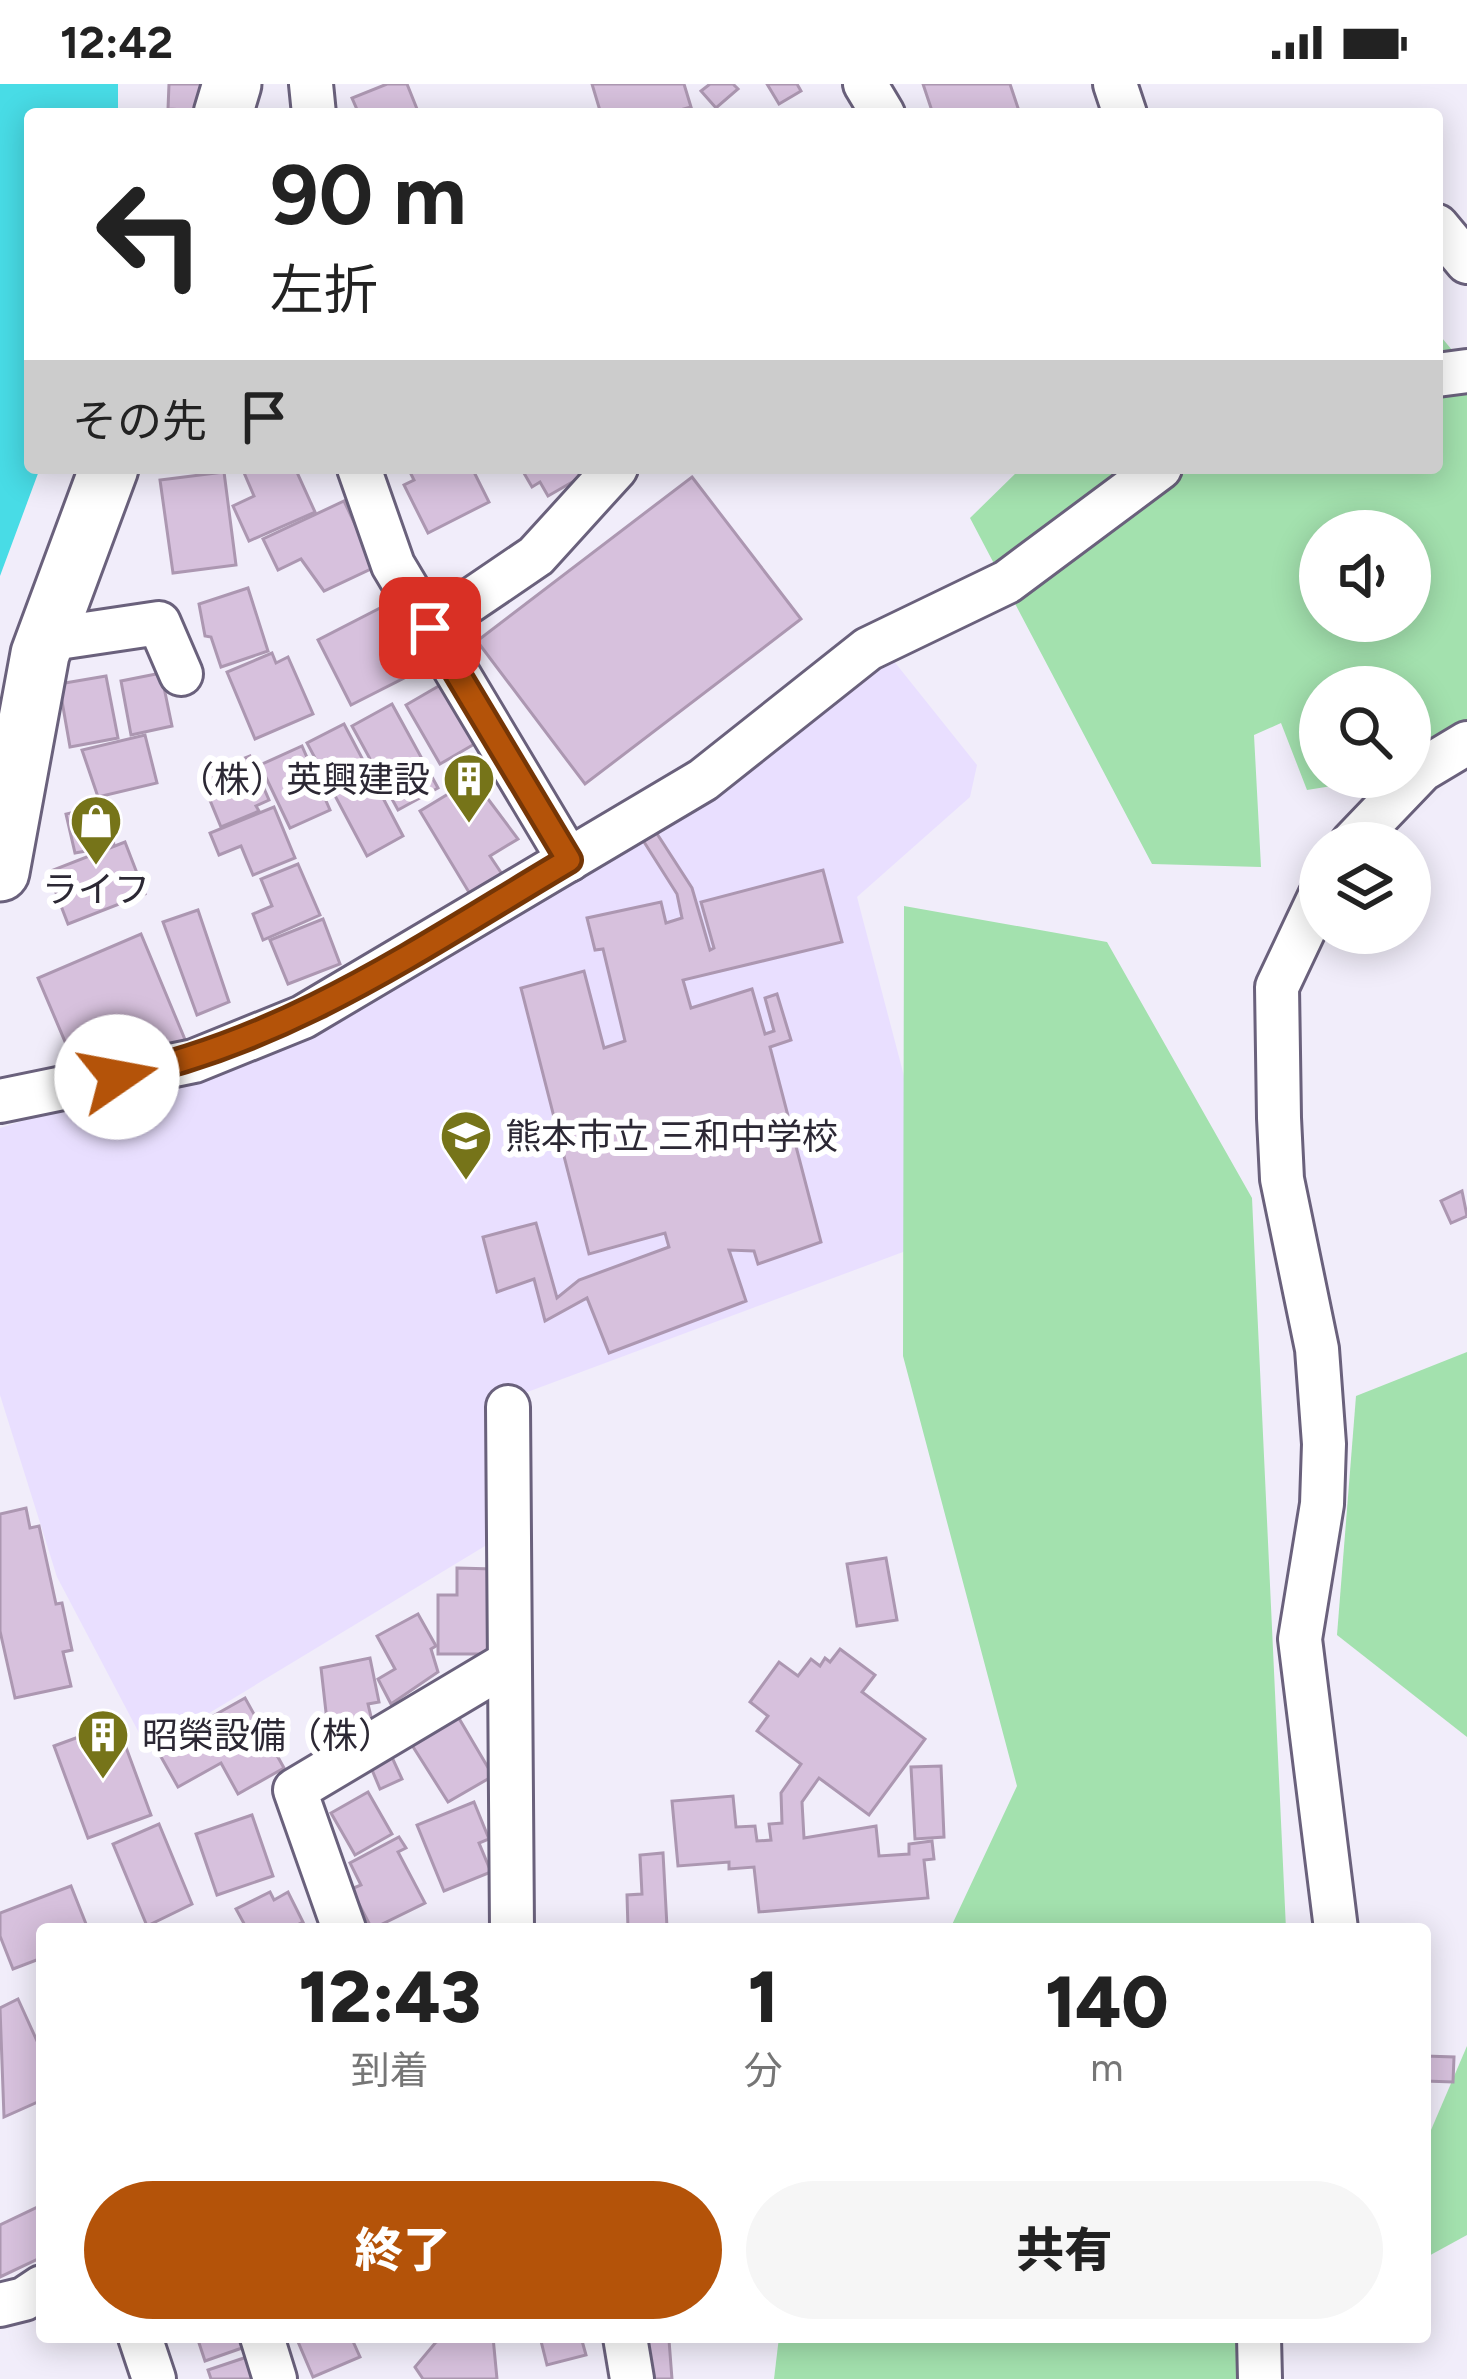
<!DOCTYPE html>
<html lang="ja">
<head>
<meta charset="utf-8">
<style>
  :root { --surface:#fff; --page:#f6f6f6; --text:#222; --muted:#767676; --accent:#b45309 }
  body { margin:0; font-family:Figtree,"Noto Sans JP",sans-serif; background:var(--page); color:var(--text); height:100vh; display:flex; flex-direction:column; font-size:45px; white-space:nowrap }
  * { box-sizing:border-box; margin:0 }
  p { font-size:39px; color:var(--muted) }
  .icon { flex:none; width:66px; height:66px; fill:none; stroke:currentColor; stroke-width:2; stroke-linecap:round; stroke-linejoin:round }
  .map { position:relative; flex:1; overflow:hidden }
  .details { position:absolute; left:36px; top:1839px; width:1395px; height:420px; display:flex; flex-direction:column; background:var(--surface); border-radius:12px; box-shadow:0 6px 30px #0003 }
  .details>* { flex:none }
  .banner { position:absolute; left:24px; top:24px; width:1419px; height:366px; border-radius:12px; box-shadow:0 6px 30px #0003; background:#fff; color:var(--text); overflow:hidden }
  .controls { position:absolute; left:1299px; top:426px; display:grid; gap:24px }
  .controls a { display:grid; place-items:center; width:132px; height:132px; border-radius:50%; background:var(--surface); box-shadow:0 6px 30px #0003; font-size:60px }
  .pin { position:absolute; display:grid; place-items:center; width:102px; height:102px; color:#fff; margin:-51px; border-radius:24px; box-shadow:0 6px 18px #0006 }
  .me { position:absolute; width:132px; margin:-66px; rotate:78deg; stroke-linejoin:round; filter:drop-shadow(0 0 9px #0008) }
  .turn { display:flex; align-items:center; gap:42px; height:252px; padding:0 48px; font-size:54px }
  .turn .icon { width:156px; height:156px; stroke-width:2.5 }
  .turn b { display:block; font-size:84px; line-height:102px }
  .then { display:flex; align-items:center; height:114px; padding:0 48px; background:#0003; gap:24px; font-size:45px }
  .eta { display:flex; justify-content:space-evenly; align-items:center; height:204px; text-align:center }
  .eta b { font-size:72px; font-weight:800; line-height:84px }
  .primary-button { display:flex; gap:24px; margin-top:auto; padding:24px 48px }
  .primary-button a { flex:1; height:138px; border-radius:72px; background:var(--accent); color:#fff; font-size:48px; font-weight:800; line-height:138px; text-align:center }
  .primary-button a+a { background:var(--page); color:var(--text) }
  .status { display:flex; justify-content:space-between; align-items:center; height:84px; padding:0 60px; background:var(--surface); direction:ltr }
  .status svg { height:33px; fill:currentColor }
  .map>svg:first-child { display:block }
  .built { fill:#e9dfff }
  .green { fill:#a3e1ae; fill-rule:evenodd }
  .water { fill:#48dce6 }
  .building { fill:#d7c1dd; stroke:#ac97b1; stroke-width:3 }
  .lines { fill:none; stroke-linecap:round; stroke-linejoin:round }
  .street-casing { stroke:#6a617c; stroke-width:48 }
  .secondary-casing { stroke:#6a617c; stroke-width:63 }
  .street { stroke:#fff; stroke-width:42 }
  .secondary { stroke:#fff; stroke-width:57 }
  .route-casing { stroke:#753606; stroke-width:30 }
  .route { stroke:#b45309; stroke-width:21 }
  .labels { text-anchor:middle; stroke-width:12; stroke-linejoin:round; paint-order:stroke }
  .poi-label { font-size:36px; fill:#2c2834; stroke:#fff; text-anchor:start }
</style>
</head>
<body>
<div class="status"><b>12:42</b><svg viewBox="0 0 49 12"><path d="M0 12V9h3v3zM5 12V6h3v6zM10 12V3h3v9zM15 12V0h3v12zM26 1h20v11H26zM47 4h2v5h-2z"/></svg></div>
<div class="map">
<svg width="1467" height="2295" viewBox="0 0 1467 2295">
  <rect width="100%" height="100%" fill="#f1edfa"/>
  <!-- built -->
  <path class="built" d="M893,576L977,681L970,713L857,813L946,1152L495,1320L490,1459L148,1666L57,1493L0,1311V1044L242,968L436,882L627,756L729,699Z"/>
  <!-- green -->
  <g class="green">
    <path d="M1437,248L1467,284V680L1410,689V603H1320V693H1388L1307,706L1281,639L1254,651L1261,783L1152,780L970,434L1021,384H1437ZM1320,447H1410V537H1320Z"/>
    <path d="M904,822L1107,858L1252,1114L1286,1845H950L1017,1702L903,1272Z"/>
    <path d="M1467,1268V1653L1337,1551L1356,1312Z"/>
    <path d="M1467,1962V2151L1425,2174V2060Z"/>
    <path d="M779,2253H1261L1255,2295H774Z"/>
  </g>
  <!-- water -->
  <path class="water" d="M0,0H118V30H30V384H40L0,492Z"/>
  <!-- building -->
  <g class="building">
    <path d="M169,0H205L203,27L168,25Z"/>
    <path d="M387,0H407L419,30H359L352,14Z"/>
    <path d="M592,0H684L691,23L666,30H601Z"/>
    <path d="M710,0H733L738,5L716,24L701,7Z"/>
    <path d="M767,0H797L801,7L779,20Z"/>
    <path d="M923,0H1010L1020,30H933Z"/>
    <path d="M242,384H295L315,428L249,457L233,422L254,412Z"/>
    <path d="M408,384H472L489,418L428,449L404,401L414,396Z"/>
    <path d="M521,384H575L581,393L548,412L540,398L532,403Z"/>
    <path d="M224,388L236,481L173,489L160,396Z"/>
    <path d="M692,393L801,535L585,700L477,557Z"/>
    <path d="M344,417L375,483L324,507L301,475L278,486L263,455Z"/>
    <path d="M248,504L268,567L221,583L211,553L205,552L199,520Z"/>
    <path d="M384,522L400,554L387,561L404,594L351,621L318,556Z"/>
    <path d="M272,569L276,579L288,573L313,630L255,655L227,588Z"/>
    <path d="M161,589L172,642L131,651L121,597Z"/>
    <path d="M106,592L118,654L70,663L59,600Z"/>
    <path d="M449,596L483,655L440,680L406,621Z"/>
    <path d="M392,620L438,704L398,726L352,642Z"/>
    <path d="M344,640L403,752L367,772L307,659Z"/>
    <path d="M145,651L157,699L98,713L82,666Z"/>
    <path d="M302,662L330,726L290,744L260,681Z"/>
    <path d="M250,672L269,716L256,722L259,727L221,743L200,692Z"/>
    <path d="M473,695L518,755L490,772L502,790L470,810L420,727Z"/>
    <path d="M109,720L114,762L75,769L66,730Z"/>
    <path d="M274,723L295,774L253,791L241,762L219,771L210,749Z"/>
    <path d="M652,742L692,804L710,866L714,864L701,818L823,786L842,858L683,896L691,924L752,905L765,950L774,947L765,914L777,910L791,956L770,963L821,1158L758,1180L754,1167L729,1166L746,1217L609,1269L587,1214L545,1237L534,1195L497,1208L483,1153L536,1139L557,1214L579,1196L669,1163L665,1149L589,1170L521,904L584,887L604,964L625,957L603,865L595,866L587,834L661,818L666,839L682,834L677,810L639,750Z"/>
    <path d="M125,758L145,810L68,840L48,788Z"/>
    <path d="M298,780L320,831L263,856L253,830L272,822L261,795Z"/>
    <path d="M198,826L229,918L197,931L163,838Z"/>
    <path d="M323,835L340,880L288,900L270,856Z"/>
    <path d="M141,850L186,958L154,971L149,964L80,993L38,894Z"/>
    <path d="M1462,1107L1467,1132L1451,1139L1441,1117Z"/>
    <path d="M26,1424L30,1444L39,1442L56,1520L62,1519L72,1566L63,1568L71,1602L15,1614L0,1547V1430Z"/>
    <path d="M886,1474L897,1536L857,1542L847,1480Z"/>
    <path d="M457,1484L493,1485L492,1570H438V1511H457Z"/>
    <path d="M418,1530L436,1562L431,1565L438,1588L391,1620L378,1595L395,1585L377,1552Z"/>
    <path d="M840,1565L875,1591L862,1608L925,1655L869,1731L819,1694L802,1718L804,1754L876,1742L879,1772L909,1770V1760L932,1757L934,1775L924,1776L928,1814L759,1828L754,1783L729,1785V1778L678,1782L672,1717L733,1712L736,1743L755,1742L757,1757L771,1756L769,1740L782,1739L781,1709L801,1680L757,1647L768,1632L750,1618L779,1578L798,1592L811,1575L820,1582L825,1574L830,1578Z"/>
    <path d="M370,1574L379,1618L368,1620L373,1641L328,1646L321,1584Z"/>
    <path d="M245,1614L284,1684L238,1710L221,1679L178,1703L156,1664Z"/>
    <path d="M457,1631L493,1692L448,1718L410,1658Z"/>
    <path d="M117,1639L151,1731L88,1754L54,1662Z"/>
    <path d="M391,1671L402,1695L380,1705L370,1681Z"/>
    <path d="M941,1682L944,1753L915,1755L911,1683Z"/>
    <path d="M368,1708L392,1750L355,1771L331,1729Z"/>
    <path d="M474,1718L489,1755L479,1759L491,1788L444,1807L417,1741Z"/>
    <path d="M252,1731L273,1792L217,1811L196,1750Z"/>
    <path d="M159,1740L192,1820L147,1842L113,1760Z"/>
    <path d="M399,1753L406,1764L398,1768L425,1819L372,1845L351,1805L361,1801L350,1779Z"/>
    <path d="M663,1769L667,1843L628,1845L627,1811L642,1810L640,1771Z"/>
    <path d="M71,1802L88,1845H42V1874L13,1885L0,1852V1829Z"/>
    <path d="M270,1808L274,1816L288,1808L303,1838L289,1845H247L236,1825Z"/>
    <path d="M18,1915L42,1968V2016L4,2033L0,1924Z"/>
    <path d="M1425,1972L1454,1973L1453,1998L1425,1997Z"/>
    <path d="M42,2121V2173L0,2193V2141Z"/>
    <path d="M197,2253H238L242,2264L205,2277Z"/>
    <path d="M296,2253H351L360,2273L313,2293Z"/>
    <path d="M451,2253H493L497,2295H423L415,2283L436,2258Z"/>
    <path d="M540,2253H581L586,2271L547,2281Z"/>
    <path d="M669,2256L672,2295H636L633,2259Z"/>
    <path d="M247,2273L255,2295H211L208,2286Z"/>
  </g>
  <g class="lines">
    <!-- street casing -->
    <g class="street-casing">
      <g id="street">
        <path d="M311,0L314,30"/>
        <path d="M865,0L883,30"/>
        <path d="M1115,0L1125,30"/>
        <path d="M1437,142L1467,178"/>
        <path d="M1437,291L1467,287"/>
        <path d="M359,384L393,481L569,776"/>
        <path d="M430,544L536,472L616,384"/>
        <path d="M45,556L159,539L181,590"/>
        <path d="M1352,759L1422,686L1467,659"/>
        <path d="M1320,812L1277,903L1279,1034L1282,1095L1317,1265L1324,1360L1322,1420L1300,1555L1336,1845"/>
        <path d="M0,1017L194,977L303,933L703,696L868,565L1007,498L1160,384"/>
        <path d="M508,1323L512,1845"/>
        <path d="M344,1845L295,1706L508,1579"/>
        <path d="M0,2221L24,2215L42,2203"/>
        <path d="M140,2253L154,2295"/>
        <path d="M262,2253L275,2295"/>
        <path d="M625,2253L632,2295"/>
        <path d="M1259,2253L1260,2295"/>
      </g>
    </g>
    <!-- secondary casing -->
    <g class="secondary-casing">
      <g id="secondary">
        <path d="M223,30L232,0"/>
        <path d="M0,788L40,570L109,384"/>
      </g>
    </g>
    <!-- street -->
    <use href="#street" class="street"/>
    <!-- secondary -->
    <use href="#secondary" class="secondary"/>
  </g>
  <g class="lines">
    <!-- route casing -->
    <g class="route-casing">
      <path id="route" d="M117,993C289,957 420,864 569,776L430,544"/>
    </g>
    <!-- route -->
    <use href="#route" class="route"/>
  </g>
  <!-- icons -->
  <defs>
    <g id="building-pin" transform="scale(2.7)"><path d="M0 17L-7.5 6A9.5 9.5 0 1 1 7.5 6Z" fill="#767419" stroke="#fff"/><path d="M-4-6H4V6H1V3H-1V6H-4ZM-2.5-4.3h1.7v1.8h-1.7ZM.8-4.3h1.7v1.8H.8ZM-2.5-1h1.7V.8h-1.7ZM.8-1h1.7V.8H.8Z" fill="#fff"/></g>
    <g id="shop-pin" transform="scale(2.7)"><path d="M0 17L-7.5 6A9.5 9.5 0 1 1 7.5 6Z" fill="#767419" stroke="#fff"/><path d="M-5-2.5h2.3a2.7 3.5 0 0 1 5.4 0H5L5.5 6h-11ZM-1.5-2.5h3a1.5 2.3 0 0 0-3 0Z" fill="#fff"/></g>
    <g id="school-pin" transform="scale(2.7)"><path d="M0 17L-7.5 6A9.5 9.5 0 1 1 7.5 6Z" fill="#767419" stroke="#fff"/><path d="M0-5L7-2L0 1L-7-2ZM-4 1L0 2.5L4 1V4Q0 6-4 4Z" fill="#fff"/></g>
  </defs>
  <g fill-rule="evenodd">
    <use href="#building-pin" x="469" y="695"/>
    <use href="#shop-pin" x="96" y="737"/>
    <use href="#school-pin" x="466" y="1052"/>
    <use href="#building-pin" x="103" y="1651"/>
  </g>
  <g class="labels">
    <!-- poi labels -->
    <g class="poi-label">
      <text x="430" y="708" text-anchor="end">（株）英興建設</text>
      <text x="96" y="818" text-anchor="middle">ライフ</text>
      <text x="505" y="1065">熊本市立 三和中学校</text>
      <text x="142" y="1664">昭榮設備（株）</text>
    </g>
  </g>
</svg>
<div class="controls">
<a><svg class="icon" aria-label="sound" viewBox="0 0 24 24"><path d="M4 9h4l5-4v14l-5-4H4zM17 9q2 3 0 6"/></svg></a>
<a><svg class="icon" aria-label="search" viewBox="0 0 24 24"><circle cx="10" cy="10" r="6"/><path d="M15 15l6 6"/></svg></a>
<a><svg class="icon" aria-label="layers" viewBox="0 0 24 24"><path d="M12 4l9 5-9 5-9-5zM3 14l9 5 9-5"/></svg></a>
</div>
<div class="pin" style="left:430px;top:544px;background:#d93025"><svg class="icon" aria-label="arrive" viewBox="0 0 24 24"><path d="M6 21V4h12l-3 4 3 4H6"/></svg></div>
<svg class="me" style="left:117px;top:993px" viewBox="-20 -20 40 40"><circle r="19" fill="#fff"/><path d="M0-13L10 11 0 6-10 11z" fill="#b45309"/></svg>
<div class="banner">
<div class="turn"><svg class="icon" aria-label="left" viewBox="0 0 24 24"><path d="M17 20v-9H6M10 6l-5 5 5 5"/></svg><div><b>90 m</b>左折</div></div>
<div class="then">その先<svg class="icon" aria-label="arrive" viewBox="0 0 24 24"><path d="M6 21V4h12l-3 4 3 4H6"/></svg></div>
</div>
<section class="details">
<div class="eta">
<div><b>12:43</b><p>到着</p></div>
<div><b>1</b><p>分</p></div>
<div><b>140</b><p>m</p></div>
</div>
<div class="primary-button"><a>終了</a><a>共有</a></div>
</section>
</div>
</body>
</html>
